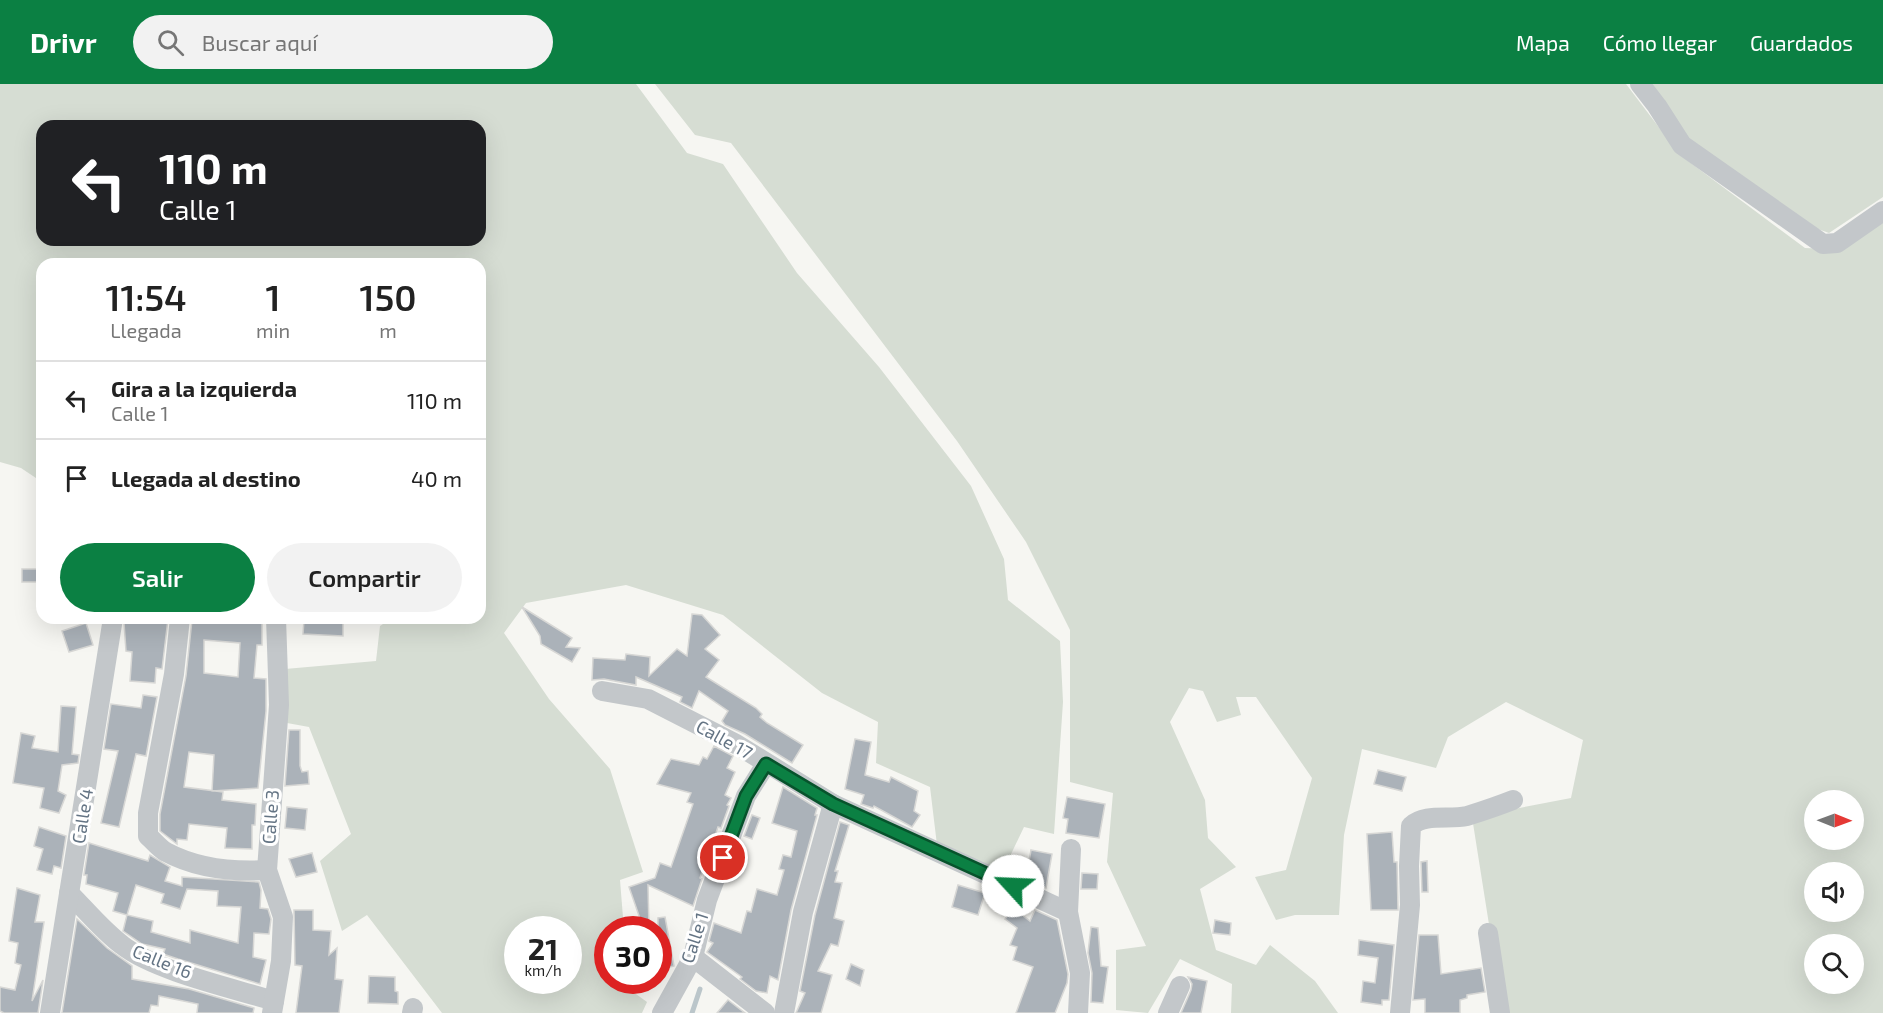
<!DOCTYPE html>
<html lang="es">
<head>
<meta charset="utf-8">
<style>
  :root { --surface:#fff; --page:#f2f2f2; --text:#222; --muted:#767676; --line:#e0e0e0; --accent:#0b8043 }
  body { margin:0; font-family:"Exo 2",sans-serif; background:var(--page); color:var(--text); height:100vh; display:flex; flex-direction:column; font-size:22px; white-space:nowrap }
  * { box-sizing:border-box; margin:0 }
  p { font-size:20px; color:var(--muted) }
  .icon { flex:none; width:33px; height:33px; fill:none; stroke:currentColor; stroke-width:2; stroke-linecap:round; stroke-linejoin:round }
  .map { position:relative; flex:1; overflow:hidden }
  .details { position:absolute; left:36px; top:174px; width:450px; height:366px; display:flex; flex-direction:column; background:var(--surface); border-radius:18px; box-shadow:0 6px 24px #0002 }
  .details>* { flex:none }
  .hud { position:absolute; left:36px; top:36px; width:450px; height:126px; border-radius:18px; box-shadow:0 6px 24px #0002; background:#202124; color:#fff; overflow:hidden }
  .needle { width:39px; rotate:91deg }
  .buttons { position:absolute; left:1804px; top:706px; display:grid; gap:12px }
  .buttons a { display:grid; place-items:center; width:60px; height:60px; border-radius:50%; background:var(--surface); box-shadow:0 6px 24px #0002; font-size:30px }
  .speed { position:absolute; left:504px; top:832px; display:flex; gap:12px; font-size:30px; font-weight:700; text-align:center }
  .speed>* { display:grid; place-content:center; width:78px; height:78px; border-radius:50%; background:var(--surface); box-shadow:0 6px 24px #0002; line-height:1 }
  .speed small { font-size:15px; font-weight:400 }
  .speed .limit { border:9px solid #d22; background:#fff; color:#111 }
  .pin { position:absolute; display:grid; place-items:center; width:51px; height:51px; color:#fff; margin:-26px; border:3px solid #fff; border-radius:50%; box-shadow:0 2px 6px #0007 }
  .me { position:absolute; width:66px; margin:-33px; rotate:295deg; stroke-linejoin:round; filter:drop-shadow(0 0 4px #0008) }
  .turn { display:flex; align-items:center; gap:21px; height:126px; padding:0 24px; font-size:27px }
  .turn .icon { width:78px; height:78px; stroke-width:2.5 }
  .turn b { display:block; font-size:42px; line-height:51px }
  .eta { display:flex; justify-content:space-evenly; align-items:center; height:102px; text-align:center }
  .eta b { font-size:36px; font-weight:600; line-height:42px }
  .button { display:flex; gap:12px; margin-top:auto; padding:12px 24px }
  .button a { flex:1; height:69px; border-radius:36px; background:var(--accent); color:#fff; font-size:24px; font-weight:600; line-height:69px; text-align:center }
  .button a+a { background:var(--page); color:var(--text) }
  ul { padding:0; list-style:none }
  li { display:flex; align-items:center; gap:18px; height:78px; padding:0 24px; border-top:2px solid var(--line) }
  li div { flex:1 }
  li b { display:block; font-size:22px }
  li em { font-style:normal }
  header { display:flex; align-items:center; gap:36px; box-sizing:border-box; height:84px; padding:0 30px; background:var(--accent); color:#fff }
  header strong { font-size:28px }
  nav { display:flex; gap:33px; margin-inline-start:auto; font-size:21px }
  .search { width:420px; height:54px; background:var(--page); display:flex; align-items:center; gap:15px; box-sizing:border-box; padding:0 21px; border-radius:33px; color:var(--muted); font-size:22px }
  .map>svg:first-child { display:block }
  .green { fill:#d6ddd3; fill-rule:evenodd }
  .lines { fill:none; stroke-linecap:round; stroke-linejoin:round }
  .stream { stroke:#bbc6ca; stroke-width:5 }
  .building { fill:#abb2b9; stroke:#d7d7d5; stroke-width:1.5; fill-rule:evenodd }
  .minor { stroke:#c3c7ca; stroke-width:20 }
  .route-casing { stroke:#07532c; stroke-width:15 }
  .route { stroke:#0b8043; stroke-width:10 }
  .labels { text-anchor:middle; stroke-width:6; stroke-linejoin:round; paint-order:stroke }
  .street-label { font-size:18px; fill:#647484; stroke:#fff }
</style>
</head>
<body>
<header>
<strong>Drivr</strong>
<div class="search"><svg class="icon" aria-label="search" viewBox="0 0 24 24"><circle cx="10" cy="10" r="6"/><path d="M15 15l6 6"/></svg>Buscar aquí</div>
<nav><a>Mapa</a><a>Cómo llegar</a><a>Guardados</a></nav>
</header>
<div class="map">
<svg width="1883" height="929" viewBox="0 0 1883 929">
  <rect width="100%" height="100%" fill="#f6f6f2"/>
  <!-- green -->
  <g class="green">
    <path d="M0,0H636L687,69L723,80L797,189L879,283L971,402L1004,475L1008,516L1060,557L1063,618L1054,750L1024,743L1002,789L937,761L930,703L876,679L878,638L822,609L723,531L626,501L526,519L504,549L549,615L610,685L643,788L620,796L624,846H608L607,866L601,870L608,897H618L647,918L642,929H442L367,831L342,847L320,777L351,750L309,643L287,639L285,585L376,577L380,542L392,534H480V180H42V398L21,384L0,378ZM42,42H480V156H42ZM518,846H568V897H518Z"/>
    <path d="M655,0H1626L1680,71L1805,164L1826,165L1883,131V929H1503L1472,733L1571,714L1583,656L1506,618L1448,653L1436,684L1362,665L1344,751L1339,831H1295L1276,836L1255,793L1286,786L1312,694L1256,613H1236L1241,631L1217,638L1203,607L1189,604L1170,638L1205,716L1208,754L1236,783L1200,805L1216,866L1256,881L1270,861L1315,897L1338,929H1231L1232,900L1180,875L1148,929L1116,926V866L1146,862L1107,778L1113,709L1070,698V546L1026,458L957,357L731,59L695,51ZM1815,717H1854V756H1815ZM1815,789H1854V828H1815ZM1815,861H1854V900H1815Z"/>
    <path d="M1647,0H1883V113L1829,149L1793,136L1683,57Z"/>
  </g>
  <g class="lines">
    <!-- stream -->
    <path class="stream" d="M692,929L700,905"/>
  </g>
  <!-- building -->
  <g class="building">
    <rect x="22" y="485" width="20" height="13"/>
    <path d="M522,523L572,554L566,563L580,564L572,578L541,560L540,552Z"/>
    <path d="M692,530L702,531L720,551L705,565L719,576L706,593L756,624L762,630L760,633L767,639L803,661L792,679L745,650L725,641L722,637L728,627L699,607L692,624L680,618L682,613L636,593V601L604,595L592,596L593,574L625,576L626,570L650,573L649,592L677,565L687,572Z"/>
    <path d="M160,534L168,535L162,585L156,584L155,599L130,597L132,568L126,567L124,539L160,537Z"/>
    <path d="M248,534H262V561H257L254,594L266,595V627L258,704L212,707L214,671L189,668L184,703L223,708L222,716L256,720L255,741H252V765L225,764L227,744L189,740L187,756L177,755V760L160,747V730L186,592L192,536L249,539ZM204,556L240,559L238,593L204,589Z"/>
    <path d="M304,536L343,538V552L303,550Z"/>
    <path d="M86,539L93,561L69,568L62,547Z"/>
    <path d="M143,611L157,613L146,672L136,670L119,743L101,739L118,667L104,665L111,620L141,624Z"/>
    <path d="M61,622L76,623L72,670L79,671L78,679L62,681L58,707L66,711L59,729L40,724L44,704L13,699L21,649L35,652L32,664L58,668Z"/>
    <path d="M289,646H300V682L302,688L308,687L309,700L285,702Z"/>
    <path d="M855,655L871,658L865,691L889,698L891,693L918,707L914,727L920,731L912,743L874,722L873,724L861,720L864,711L845,705Z"/>
    <path d="M714,662L733,672L727,684L735,688L725,711L731,714L727,721L729,722L721,744L718,743L700,794L702,795L693,822L648,801L649,846H644L629,803L655,794L660,779L671,783L693,720L687,718L691,709L657,700L671,675L699,681L703,673L707,675Z"/>
    <path d="M1378,686L1406,693L1402,707L1374,700Z"/>
    <path d="M783,703L817,724L815,731H817L791,826L778,896L770,892L767,909L756,907L740,895L742,893L707,868L713,859L709,857L714,839L741,849L747,827L751,828L757,805L777,811L784,786L779,785L783,771L791,773L797,747L772,739Z"/>
    <path d="M1067,713L1105,720L1099,754L1066,749L1068,735L1063,734Z"/>
    <path d="M287,723L307,725L305,746L285,744Z"/>
    <path d="M752,731L760,734L752,755L744,752Z"/>
    <path d="M840,738L849,741L835,787H838L835,798L842,799L834,834L844,837L838,862L831,860L818,887L832,891L821,929H796L805,909L800,907L815,831Z"/>
    <path d="M39,743L66,752L61,784L54,782L52,790L37,786L43,765L34,762Z"/>
    <path d="M1392,748L1394,778H1397L1398,826H1371L1367,750Z"/>
    <path d="M89,759L148,777L150,771L170,783L165,797L182,802V793L259,798L261,806L260,824L268,825L271,835L269,850L254,849L253,873L266,876L260,900L178,875L163,870L165,865L142,860L123,847L127,831L113,827L118,809L86,800L87,791H84ZM136,801L164,810L161,819L180,825L187,805L218,807L217,822L241,823L238,859L190,846V859L151,848L153,837L127,831Z"/>
    <path d="M1031,766L1052,770L1046,804L1026,795Z"/>
    <path d="M312,769L317,788L296,793L289,775Z"/>
    <path d="M1427,777L1428,808H1422L1421,778Z"/>
    <path d="M1082,789L1098,790L1097,805H1081Z"/>
    <path d="M958,801L985,809L978,831L952,823Z"/>
    <path d="M17,804L40,811L35,838H44L32,917L43,896L38,929H4L0,927V903L15,906L21,881L15,879L18,859L9,857Z"/>
    <path d="M1013,824L1030,837L1035,826L1057,836L1068,890L1067,899L1055,929H1016L1033,883L1013,876L1017,863L1010,861L1017,844L1005,835Z"/>
    <path d="M294,826H313V846L331,847L329,871L337,864L335,895L343,896L339,929H296L302,882L295,881Z"/>
    <path d="M665,833L674,882L658,886V834Z"/>
    <path d="M77,835L107,864L132,882V895L189,905L254,924L253,929H197L198,920L159,912L158,922L151,921L149,929H62Z"/>
    <path d="M1215,836L1231,839L1230,851L1213,849Z"/>
    <path d="M1091,843L1098,844L1101,882L1108,883L1103,919L1091,918L1092,889L1088,869Z"/>
    <path d="M1419,851H1438L1441,890L1481,884L1485,908L1467,911V914L1460,916V929H1425V915L1413,916Z"/>
    <path d="M1359,856L1394,861L1389,916H1382V921L1361,918L1363,897L1375,899L1378,874L1358,871Z"/>
    <path d="M851,880L864,886L860,902L846,895Z"/>
    <path d="M369,892L395,893V907L398,908V920L368,919Z"/>
    <path d="M1188,893L1207,897L1201,929H1181L1191,906L1192,900Z"/>
    <path d="M728,916L745,929H717Z"/>
  </g>
  <g class="lines">
    <!-- minor -->
    <g class="minor">
      <path d="M1640,0L1657,22L1682,61L1823,160L1837,159L1883,127"/>
      <path d="M180,534L174,590L148,729V752C154,757 159,764 166,768C196,784 234,788 267,786"/>
      <path d="M602,607L648,615L736,660L833,720L1068,828"/>
      <path d="M1071,765L1068,828L1080,889L1078,929"/>
      <path d="M69,809C86,826 102,846 122,861C155,887 232,904 274,917"/>
      <path d="M1488,849L1500,929"/>
      <path d="M693,873L765,929"/>
      <path d="M50,929L113,534"/>
      <path d="M272,929L281,877L283,833L267,786L279,621L276,534"/>
      <path d="M412,929L413,924"/>
      <path d="M662,929L693,873L707,816L746,712L766,680"/>
      <path d="M784,929L803,828L833,720"/>
      <path d="M1168,929L1180,902"/>
      <path d="M1400,929L1410,821L1409,782L1411,742C1425,729 1449,736 1467,732C1483,727 1498,722 1513,716"/>
    </g>
  </g>
  <g class="lines">
    <!-- route casing -->
    <g class="route-casing">
      <path id="route" d="M723,774L746,712L766,680L833,720L1013,802"/>
    </g>
    <!-- route -->
    <use href="#route" class="route"/>
  </g>
  <g class="labels">
    <!-- street labels -->
    <g class="street-label">
      <text transform="translate(724 656) rotate(29)" y="6">Calle 17</text>
      <text transform="translate(83 732) rotate(-81)" y="6">Calle 4</text>
      <text transform="translate(271 733) rotate(-86)" y="6">Calle 3</text>
      <text transform="translate(695 854) rotate(-72)" y="6">Calle 1</text>
      <text transform="translate(162 878) rotate(22)" y="6">Calle 16</text>
    </g>
  </g>
</svg>
<div class="buttons">
<a><svg class="needle" viewBox="-14 -14 28 28"><path d="M0-13l5 13h-10z" fill="#e53935"/><path d="M0 13l5-13h-10z" fill="#767676"/></svg></a>
<a><svg class="icon" aria-label="sound" viewBox="0 0 24 24"><path d="M4 9h4l5-4v14l-5-4H4zM17 9q2 3 0 6"/></svg></a>
<a><svg class="icon" aria-label="search" viewBox="0 0 24 24"><circle cx="10" cy="10" r="6"/><path d="M15 15l6 6"/></svg></a>
</div>
<div class="speed"><div>21<small>km/h</small></div><div class="limit">30</div></div>
<div class="pin" style="left:723px;top:774px;background:#d93025"><svg class="icon" aria-label="arrive" viewBox="0 0 24 24"><path d="M6 21V4h12l-3 4 3 4H6"/></svg></div>
<svg class="me" style="left:1013px;top:802px" viewBox="-20 -20 40 40"><circle r="19" fill="#fff"/><path d="M0-13L10 11 0 6-10 11z" fill="#0b8043"/></svg>
<div class="hud">
<div class="turn"><svg class="icon" aria-label="left" viewBox="0 0 24 24"><path d="M17 20v-9H6M10 6l-5 5 5 5"/></svg><div><b>110 m</b>Calle 1</div></div>
</div>
<section class="details">
<div class="eta">
<div><b>11:54</b><p>Llegada</p></div>
<div><b>1</b><p>min</p></div>
<div><b>150</b><p>m</p></div>
</div>
<ul>
<li><svg class="icon" aria-label="left" viewBox="0 0 24 24"><path d="M17 20v-9H6M10 6l-5 5 5 5"/></svg><div><b>Gira a la izquierda</b><p>Calle 1</p></div><em>110 m</em></li>
<li><svg class="icon" aria-label="arrive" viewBox="0 0 24 24"><path d="M6 21V4h12l-3 4 3 4H6"/></svg><div><b>Llegada al destino</b></div><em>40 m</em></li>
</ul>
<div class="button"><a>Salir</a><a>Compartir</a></div>
</section>
</div>
</body>
</html>
